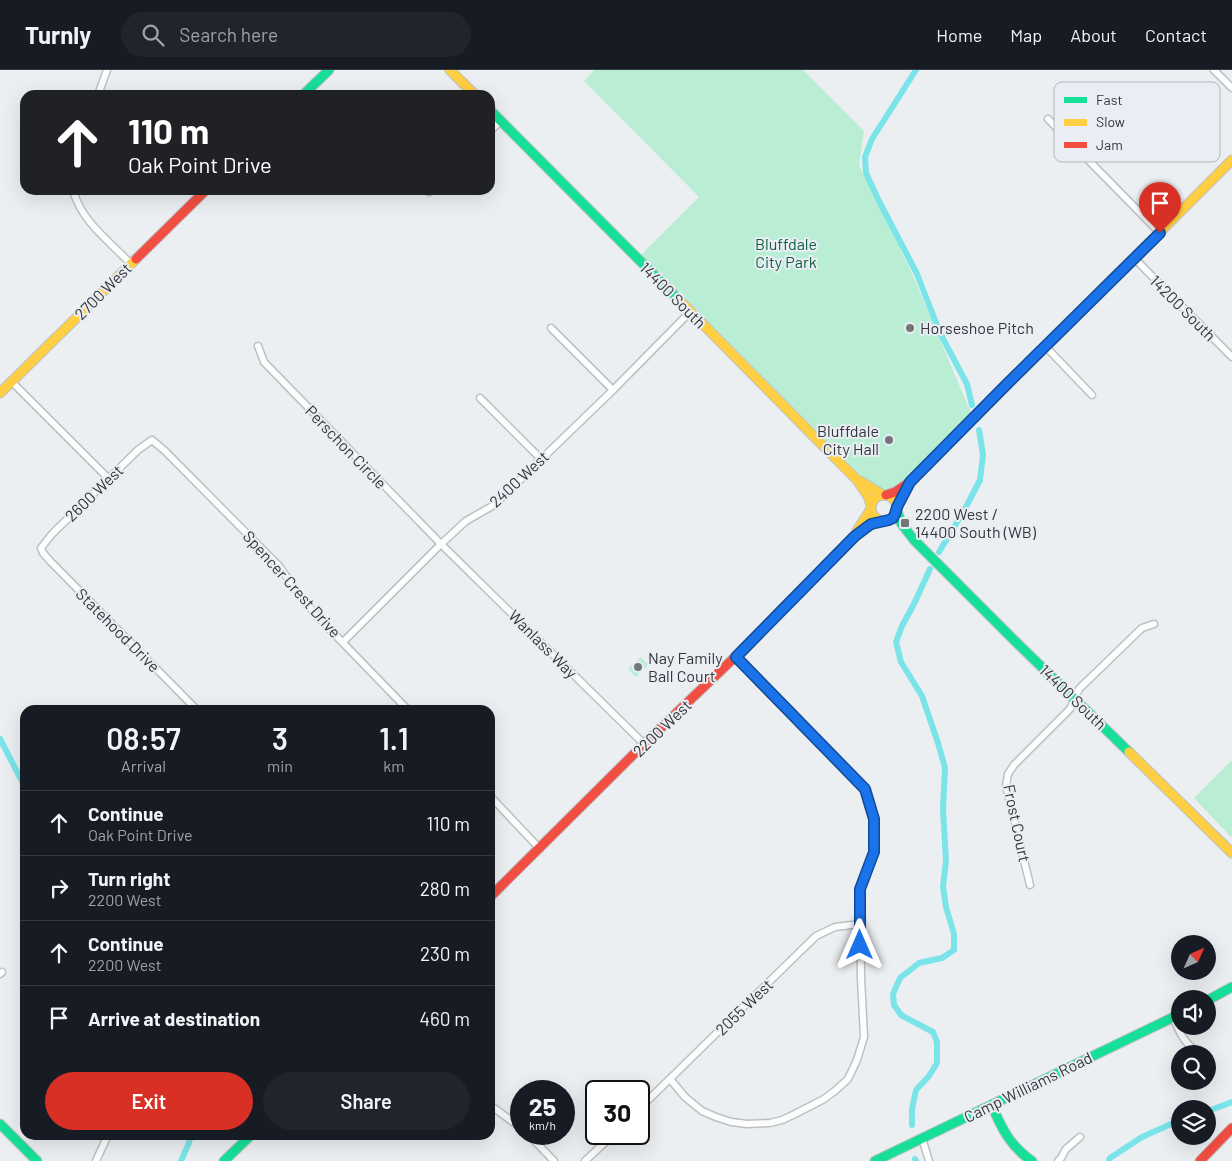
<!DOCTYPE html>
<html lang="en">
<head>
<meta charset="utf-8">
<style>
  :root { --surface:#171b24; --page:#20242c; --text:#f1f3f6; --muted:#9ea1a6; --line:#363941; --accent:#d93025 }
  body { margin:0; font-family:Barlow,sans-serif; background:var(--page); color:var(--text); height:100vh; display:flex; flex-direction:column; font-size:19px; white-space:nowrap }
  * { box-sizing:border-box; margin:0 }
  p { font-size:16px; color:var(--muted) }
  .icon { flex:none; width:28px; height:28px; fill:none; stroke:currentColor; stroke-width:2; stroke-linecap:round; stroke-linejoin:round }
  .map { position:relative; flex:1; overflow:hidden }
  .details { position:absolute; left:20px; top:635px; width:475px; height:435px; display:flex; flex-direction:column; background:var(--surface); border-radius:15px; box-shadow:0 5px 20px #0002 }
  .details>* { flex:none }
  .guide { position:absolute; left:20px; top:20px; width:475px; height:105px; border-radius:15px; box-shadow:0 5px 20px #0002; background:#202124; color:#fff; overflow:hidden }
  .needle { width:32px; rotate:45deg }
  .controls { position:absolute; left:1171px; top:865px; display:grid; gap:10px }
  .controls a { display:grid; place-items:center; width:45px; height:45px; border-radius:50%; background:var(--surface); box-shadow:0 5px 20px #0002; font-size:25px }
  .speed { position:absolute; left:510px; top:1010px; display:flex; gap:10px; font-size:25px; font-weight:700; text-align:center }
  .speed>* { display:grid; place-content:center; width:65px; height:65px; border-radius:50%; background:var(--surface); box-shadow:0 5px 20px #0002; line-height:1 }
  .speed small { font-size:12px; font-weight:400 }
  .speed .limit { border:2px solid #111; border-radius:8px; background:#fff; color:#111 }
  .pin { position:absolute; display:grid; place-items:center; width:42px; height:42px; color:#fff; margin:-51px -21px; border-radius:50% 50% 50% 0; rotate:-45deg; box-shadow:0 0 5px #0007 }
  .pin .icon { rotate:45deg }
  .me { position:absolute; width:55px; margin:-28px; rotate:0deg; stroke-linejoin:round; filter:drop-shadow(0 0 4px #0008) }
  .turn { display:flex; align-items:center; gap:18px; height:105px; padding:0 25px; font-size:22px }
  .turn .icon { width:65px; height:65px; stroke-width:2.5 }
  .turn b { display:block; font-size:35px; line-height:42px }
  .eta { display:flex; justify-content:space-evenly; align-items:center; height:85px; text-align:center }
  .eta b { font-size:30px; font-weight:600; line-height:35px }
  .action { display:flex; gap:10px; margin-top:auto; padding:10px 25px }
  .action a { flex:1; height:58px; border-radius:30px; background:var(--accent); color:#fff; font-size:20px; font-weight:600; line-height:58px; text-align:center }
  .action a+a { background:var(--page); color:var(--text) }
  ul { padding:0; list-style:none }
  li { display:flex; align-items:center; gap:15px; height:65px; padding:0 25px; border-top:1px solid var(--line) }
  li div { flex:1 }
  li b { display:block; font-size:19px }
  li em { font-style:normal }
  header { display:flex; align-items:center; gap:30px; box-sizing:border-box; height:70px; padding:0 25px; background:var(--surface); border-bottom:1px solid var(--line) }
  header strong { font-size:24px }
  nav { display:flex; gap:28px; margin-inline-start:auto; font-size:18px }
  .search { width:350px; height:45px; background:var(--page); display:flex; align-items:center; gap:12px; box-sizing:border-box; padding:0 18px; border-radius:28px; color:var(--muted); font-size:19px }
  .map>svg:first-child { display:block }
  .green { fill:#b9eed5 }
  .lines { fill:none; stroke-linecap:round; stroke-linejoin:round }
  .canal { stroke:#7be4e9; stroke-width:6 }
  .street-casing { stroke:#bec0c3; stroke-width:9 }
  .fast-casing { stroke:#bec0c3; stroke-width:11 }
  .slow-casing { stroke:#bec0c3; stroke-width:11 }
  .jam-casing { stroke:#bec0c3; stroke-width:11 }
  .street { stroke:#fcfdfd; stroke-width:6 }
  .fast { stroke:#16e098; stroke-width:9 }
  .slow { stroke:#ffcf43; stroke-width:9 }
  .jam { stroke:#f24e42; stroke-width:9 }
  .route-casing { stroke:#114b97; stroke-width:12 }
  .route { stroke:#1a73e8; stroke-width:9 }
  .poi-dot { fill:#747779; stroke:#eaeef4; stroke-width:2 }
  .labels { text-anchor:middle; stroke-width:4; stroke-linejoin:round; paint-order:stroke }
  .park-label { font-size:16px; fill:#0e5f3e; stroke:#eaeef4 }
  .street-label { font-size:16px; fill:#343638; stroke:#eaeef4 }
  .poi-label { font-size:16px; fill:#343638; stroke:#eaeef4; text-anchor:start }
  .key { fill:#eaeef4; stroke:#b3b7bc; stroke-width:1 }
  .key-label { font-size:14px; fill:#343638 }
</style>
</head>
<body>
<header>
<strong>Turnly</strong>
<div class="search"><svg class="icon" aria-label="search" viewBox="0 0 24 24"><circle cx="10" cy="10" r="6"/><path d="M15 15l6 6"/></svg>Search here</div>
<nav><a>Home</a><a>Map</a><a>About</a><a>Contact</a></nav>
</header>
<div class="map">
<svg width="1232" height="1091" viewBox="0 0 1232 1091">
  <rect width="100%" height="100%" fill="#eceff2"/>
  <!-- green -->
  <g class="green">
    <path d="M594,0H803L864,61L859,95L911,201L971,343L910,404C904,412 893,423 882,420C877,418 872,414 867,412L641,185L699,127L584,11Z"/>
    <path d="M641,587L648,595L636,607L628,599Z"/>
    <path d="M1232,690V768L1194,728Z"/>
  </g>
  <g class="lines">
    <!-- canal -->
    <g class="canal">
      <path d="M916,0L872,69L865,87L866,103L878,129L917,204L940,263L967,314L972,335"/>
      <path d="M939,482L965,439L980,410L983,385L979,360"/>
      <path d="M0,669L25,717"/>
      <path d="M1208,1041L1232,1032"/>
      <path d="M912,1055V1039L916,1020L929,1006L937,993V972L933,962L901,945L894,935L893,924L900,908L919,893L942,888L954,880V864L946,837L943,816L946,791L943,739L945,698L938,673L922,626L901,592L896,572L902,556L914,534L930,499"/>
      <path d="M915,1089L916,1091"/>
      <path d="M181,1091L189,1073L191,1065"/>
      <path d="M1109,1091L1110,1088L1142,1067L1180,1050"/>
    </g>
    <!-- street casing -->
    <g class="street-casing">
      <g id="street">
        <path d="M1214,0L1232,18"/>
        <path d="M98,25L107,0"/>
        <path d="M1048,49L1160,163"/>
        <path d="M490,61L501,51"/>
        <path d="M73,120C81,151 110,172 131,194"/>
        <path d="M429,122L431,120"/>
        <path d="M1134,188L1232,287"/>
        <path d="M551,258L613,320"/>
        <path d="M258,276L264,292L441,474L644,674"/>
        <path d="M1045,276L1092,325"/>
        <path d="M12,312L109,409"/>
        <path d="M480,328L541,389"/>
        <path d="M343,572L441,474L466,451L494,435L613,320L690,242"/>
        <path d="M197,640L51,492L43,483L41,478L52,464L138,380L152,370L165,381L279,496L299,524L315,544L408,640"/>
        <path d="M490,726L540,779"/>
        <path d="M1030,815L1006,716L1008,704L1014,695L1070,639L1079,619L1142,558L1154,554"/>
        <path d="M0,904L2,902"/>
        <path d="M1173,947C1179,961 1184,973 1197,982"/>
        <path d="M670,1009L685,1027L702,1041L716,1047L731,1052L747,1054L770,1053L782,1050L795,1044L824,1029L836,1020L848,1009L857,990L864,967L861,908L860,819L874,782V749L865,719L735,587"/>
        <path d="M490,1035L521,1058"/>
        <path d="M639,1039L816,866L835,857L860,854"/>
        <path d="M528,1064L554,1091"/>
        <path d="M922,1068L929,1091"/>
        <path d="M96,1091L108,1065"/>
        <path d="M585,1091L614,1064"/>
        <path d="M1058,1091L1061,1088L1066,1079L1080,1067"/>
      </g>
    </g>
    <!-- fast casing -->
    <g class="fast-casing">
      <g id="fast">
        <path d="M303,25L329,0"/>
        <path d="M490,40L678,229"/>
        <path d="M897,437L909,413"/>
        <path d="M897,440L901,453L914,470L1019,575L1129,682"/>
        <path d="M1208,930L1232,917"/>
        <path d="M992,1035C1001,1058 1011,1077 1032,1091"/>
        <path d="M0,1054L37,1091"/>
        <path d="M224,1091L251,1065"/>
        <path d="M875,1091L1180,944"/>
      </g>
    </g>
    <!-- slow casing -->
    <g class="slow-casing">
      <g id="slow">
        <path d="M450,0L475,25"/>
        <path d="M1109,213L1232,90"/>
        <path d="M678,229L857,410L868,426L871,435"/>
        <path d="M0,323L136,189"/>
        <path d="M860,411L883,425"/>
        <circle cx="884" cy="438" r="13"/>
        <path d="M857,461L871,439"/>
        <path d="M735,587L855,466L868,456L881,451"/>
        <path d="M1129,682L1232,783"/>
      </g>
    </g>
    <!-- jam casing -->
    <g class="jam-casing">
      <g id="jam">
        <path d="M136,189L206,120"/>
        <path d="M886,425L895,422L910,412L1109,213"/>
        <path d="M490,827L644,674L735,587"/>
        <path d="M1200,1091L1232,1058"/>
      </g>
    </g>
    <!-- street -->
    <use href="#street" class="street"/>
    <!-- fast -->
    <use href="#fast" class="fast"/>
    <!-- slow -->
    <use href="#slow" class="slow"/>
    <!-- jam -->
    <use href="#jam" class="jam"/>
  </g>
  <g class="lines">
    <!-- route casing -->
    <g class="route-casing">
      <path id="route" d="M860,875V819L874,782V749L865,719L736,587L855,466L871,454L889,450L893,448L895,444L897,437L910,412L1006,315L1160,163"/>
    </g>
    <!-- route -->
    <use href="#route" class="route"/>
  </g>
  <!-- markers -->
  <g class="poi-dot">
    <circle cx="910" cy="258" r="5"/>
    <circle cx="889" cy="370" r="5"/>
    <rect x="900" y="448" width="10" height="10" rx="2.5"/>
    <circle cx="638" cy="597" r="5"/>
  </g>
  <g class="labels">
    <!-- park labels -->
    <g class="park-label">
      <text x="786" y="180">Bluffdale<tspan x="786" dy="18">City Park</tspan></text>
    </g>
    <!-- street labels -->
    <g class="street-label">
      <text transform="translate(103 221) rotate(-45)" y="6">2700 West</text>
      <text transform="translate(673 225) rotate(45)" y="6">14400 South</text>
      <text transform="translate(1183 238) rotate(45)" y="6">14200 South</text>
      <text transform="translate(346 377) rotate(46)" y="6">Perschon Circle</text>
      <text transform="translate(519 409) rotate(-43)" y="6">2400 West</text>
      <text transform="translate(94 423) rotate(-44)" y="6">2600 West</text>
      <text transform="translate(292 514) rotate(48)" y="6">Spencer Crest Drive</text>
      <text transform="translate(118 560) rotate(45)" y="6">Statehood Drive</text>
      <text transform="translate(543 574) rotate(45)" y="6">Wanlass Way</text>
      <text transform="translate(1073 627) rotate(44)" y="6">14400 South</text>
      <text transform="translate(662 658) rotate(-44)" y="6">2200 West</text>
      <text transform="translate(1017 753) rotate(78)" y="6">Frost Court</text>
      <text transform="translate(744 937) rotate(-44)" y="6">2055 West</text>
      <text transform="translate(1028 1017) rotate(-26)" y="6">Camp Williams Road</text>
    </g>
    <!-- poi labels -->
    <g class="poi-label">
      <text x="920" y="264">Horseshoe Pitch</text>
      <text x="879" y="367" text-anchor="end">Bluffdale<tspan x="879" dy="18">City Hall</tspan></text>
      <text x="915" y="450">2200 West /<tspan x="915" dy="18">14400 South (WB)</tspan></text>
      <text x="648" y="594">Nay Family<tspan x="648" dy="18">Ball Court</tspan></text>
    </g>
  </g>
  <!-- legend -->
  <rect x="1054" y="12" width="166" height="80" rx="8" class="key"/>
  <rect x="1064" y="27" width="23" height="6" fill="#16e098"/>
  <rect x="1064" y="49" width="23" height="7" fill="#ffcf43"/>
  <rect x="1064" y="72" width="23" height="6" fill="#f24e42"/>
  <g class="key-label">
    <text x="1096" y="35">Fast</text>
    <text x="1096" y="57">Slow</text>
    <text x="1096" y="80">Jam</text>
  </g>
</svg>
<div class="controls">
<a><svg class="needle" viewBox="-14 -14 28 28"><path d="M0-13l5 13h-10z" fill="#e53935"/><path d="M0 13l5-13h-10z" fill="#9ea1a6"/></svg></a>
<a><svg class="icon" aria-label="sound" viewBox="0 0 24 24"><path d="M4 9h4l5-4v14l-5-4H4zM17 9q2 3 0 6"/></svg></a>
<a><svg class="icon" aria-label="search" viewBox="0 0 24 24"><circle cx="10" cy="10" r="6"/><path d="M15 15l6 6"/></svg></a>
<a><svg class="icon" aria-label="layers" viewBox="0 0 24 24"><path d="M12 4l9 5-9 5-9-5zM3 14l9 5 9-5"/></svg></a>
</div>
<div class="speed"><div>25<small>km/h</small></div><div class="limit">30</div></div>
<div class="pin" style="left:1160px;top:163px;background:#d93025"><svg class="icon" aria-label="arrive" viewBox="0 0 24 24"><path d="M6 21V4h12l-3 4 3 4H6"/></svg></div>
<svg class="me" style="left:860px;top:875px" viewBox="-20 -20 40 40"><path d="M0-17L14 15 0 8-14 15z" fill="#1a73e8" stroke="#fff" stroke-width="4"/></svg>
<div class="guide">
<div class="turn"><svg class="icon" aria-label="ahead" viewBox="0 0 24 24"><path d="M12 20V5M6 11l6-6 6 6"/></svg><div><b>110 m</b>Oak Point Drive</div></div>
</div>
<section class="details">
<div class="eta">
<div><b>08:57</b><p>Arrival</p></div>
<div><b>3</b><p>min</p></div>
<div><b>1.1</b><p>km</p></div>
</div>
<ul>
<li><svg class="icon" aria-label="ahead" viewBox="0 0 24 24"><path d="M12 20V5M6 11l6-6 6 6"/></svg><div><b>Continue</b><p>Oak Point Drive</p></div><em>110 m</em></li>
<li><svg class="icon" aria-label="right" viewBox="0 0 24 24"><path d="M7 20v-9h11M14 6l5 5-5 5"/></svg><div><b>Turn right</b><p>2200 West</p></div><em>280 m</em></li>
<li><svg class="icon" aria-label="ahead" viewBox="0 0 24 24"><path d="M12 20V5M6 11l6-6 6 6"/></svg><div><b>Continue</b><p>2200 West</p></div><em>230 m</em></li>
<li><svg class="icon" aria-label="arrive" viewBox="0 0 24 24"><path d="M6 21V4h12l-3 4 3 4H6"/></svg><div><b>Arrive at destination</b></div><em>460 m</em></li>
</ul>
<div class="action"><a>Exit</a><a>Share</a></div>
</section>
</div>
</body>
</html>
